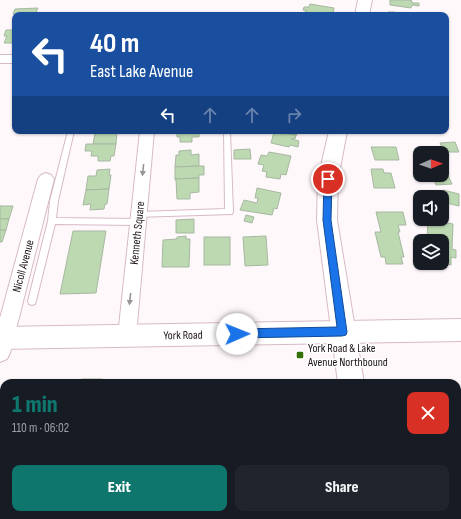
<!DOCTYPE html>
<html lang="en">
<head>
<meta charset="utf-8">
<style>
  :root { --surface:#171b24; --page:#20242c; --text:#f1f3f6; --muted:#9ea1a6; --accent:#0f766e }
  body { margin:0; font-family:"Sofia Sans Condensed",sans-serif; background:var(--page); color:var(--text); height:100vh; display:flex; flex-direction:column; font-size:15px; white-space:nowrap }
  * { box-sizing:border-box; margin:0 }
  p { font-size:13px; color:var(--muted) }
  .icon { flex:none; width:22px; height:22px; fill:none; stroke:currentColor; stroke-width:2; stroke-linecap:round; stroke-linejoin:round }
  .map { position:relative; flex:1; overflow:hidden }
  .details { position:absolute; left:0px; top:379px; width:461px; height:140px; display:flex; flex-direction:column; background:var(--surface); border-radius:12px 12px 0 0; box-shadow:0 1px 3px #0004 }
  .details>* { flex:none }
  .banner { position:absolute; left:12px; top:12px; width:437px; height:122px; border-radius:8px; box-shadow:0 1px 3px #0004; background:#1a4fa0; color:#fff; overflow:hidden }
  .needle { width:26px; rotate:88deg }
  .tools { position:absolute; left:413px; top:146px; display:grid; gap:8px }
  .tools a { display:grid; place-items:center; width:36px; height:36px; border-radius:8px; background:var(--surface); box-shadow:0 1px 3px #0004; font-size:20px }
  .pin { position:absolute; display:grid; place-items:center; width:34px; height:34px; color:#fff; margin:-17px; border:2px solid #fff; border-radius:50%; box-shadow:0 1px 4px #0007 }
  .me { position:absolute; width:44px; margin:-22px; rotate:89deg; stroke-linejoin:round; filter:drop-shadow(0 0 3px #0008) }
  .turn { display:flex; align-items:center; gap:14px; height:84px; padding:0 12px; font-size:18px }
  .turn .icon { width:52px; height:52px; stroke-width:2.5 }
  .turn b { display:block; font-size:28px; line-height:34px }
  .lanes { display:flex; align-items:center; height:38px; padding:0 12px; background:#0003; justify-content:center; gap:20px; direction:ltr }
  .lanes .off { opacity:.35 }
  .round { display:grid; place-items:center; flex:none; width:42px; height:42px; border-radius:8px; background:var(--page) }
  .overview { display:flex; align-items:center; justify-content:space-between; height:68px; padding:0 12px }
  h1 { font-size:24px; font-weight:800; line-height:30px; color:var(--accent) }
  .cta { display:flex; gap:8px; margin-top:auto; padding:8px 12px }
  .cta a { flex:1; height:46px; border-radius:8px; background:var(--accent); color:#fff; font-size:16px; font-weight:800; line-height:46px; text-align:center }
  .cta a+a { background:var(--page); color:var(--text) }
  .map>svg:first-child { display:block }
  .building { fill:#bdd9b2; stroke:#a7b8a1 }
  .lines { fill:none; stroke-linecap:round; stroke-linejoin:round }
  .lane-casing { stroke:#d7bac7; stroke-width:2 }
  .street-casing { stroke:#d7bac7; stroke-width:2 }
  .secondary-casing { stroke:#d7bac7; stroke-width:2 }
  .primary-casing { stroke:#d7bac7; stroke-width:2 }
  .lane { fill:#fff; fill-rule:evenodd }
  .street { fill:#fff; fill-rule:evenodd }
  .secondary { fill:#fff; fill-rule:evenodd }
  .primary { fill:#fff; fill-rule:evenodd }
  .oneway { fill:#999497 }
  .route { fill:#1a73e8; stroke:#114b97 }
  .poi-dot { fill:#317108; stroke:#fff; stroke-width:1.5 }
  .labels { text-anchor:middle; stroke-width:3; stroke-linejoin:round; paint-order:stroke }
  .street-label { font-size:12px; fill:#1c1217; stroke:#fff }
  .poi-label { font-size:12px; fill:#1c1217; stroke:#fff; text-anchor:start }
</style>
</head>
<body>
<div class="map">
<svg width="461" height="519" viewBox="0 0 461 519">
  <rect width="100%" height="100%" fill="#fff8fb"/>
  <!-- building -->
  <g class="building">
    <path d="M390,0H409L412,1V3H419V6L412,5L411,8L390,5Z"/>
    <path d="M310,4L334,8L333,15H322L305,12L306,10H303L304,7H309Z"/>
    <path d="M38,8L35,14L15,15L16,14H13L15,9Z"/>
    <path d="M388,12H393L416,15H388Z"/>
    <path d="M6,30H15V43H4L7,36H4Z"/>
    <path d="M103,131L117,132L116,144H93L95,133H102Z"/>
    <path d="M177,131H199V137H192V142H180V137H177Z"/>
    <path d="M275,131H297V135H293H296L274,132Z"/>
    <path d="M274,132L296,135L295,139L292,138L291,139L299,141L298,147L290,145L289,147L271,143Z"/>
    <path d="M455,142L459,152H444L440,143Z"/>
    <path d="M86,144H116L114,156H111L110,161H98V156H91L92,151H85Z"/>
    <path d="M371,147H396L399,160H375Z"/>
    <path d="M250,149L251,159H234V150Z"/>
    <path d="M191,150V155L199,154V166L175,167L176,155H179V151Z"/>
    <path d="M269,152L291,156L286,175L281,174L280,179L266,177L267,172L262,171L264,165L258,164L261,155L267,156Z"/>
    <path d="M199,166H204V175H199V178L175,179V167Z"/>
    <path d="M110,169L109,175H111L109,189L86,190L88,176H96L97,170Z"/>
    <path d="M371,169H383L384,173H391L395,188H374Z"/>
    <path d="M442,173H447L452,184L436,185L432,175H442Z"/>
    <path d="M199,178V192L190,193V199H177L176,180H175V179Z"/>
    <path d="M257,188L281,193L277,209L274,208L272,215L240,210L244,200L257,203L258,198H255Z"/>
    <path d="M109,189L107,204H105L104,209L90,210L91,204L83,205L86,190Z"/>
    <path d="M443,190L459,194V206L442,202Z"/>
    <path d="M0,206H13L9,219H0Z"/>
    <path d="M376,212H403L406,225H398L400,232H398L404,257H401L403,264H386L385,257H381L375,232H381Z"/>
    <path d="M246,215L254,217L252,223L244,221Z"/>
    <path d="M0,219H9L6,230H0Z"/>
    <path d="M194,219V233H176V220Z"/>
    <path d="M428,219L453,224L452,249L456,250V258L451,257V265L441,263L442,241H427Z"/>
    <path d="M0,230H6L2,242H0Z"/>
    <path d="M73,231H106L96,293L60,294Z"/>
    <path d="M186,236V239H190L189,267H162L163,240L177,239V237Z"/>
    <path d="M266,236L268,265L245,266L243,237Z"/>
    <rect x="204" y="237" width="26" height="28"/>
    <rect x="82" y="379" width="20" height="4"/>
    <path d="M457,398H461V417L457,403Z"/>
    <path d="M1,488H4V515H33L20,516V518L0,519Z"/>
    <rect x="233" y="515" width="34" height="4"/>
  </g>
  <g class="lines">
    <!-- lane casing -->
    <g class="lane-casing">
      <g id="lane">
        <path d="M68,131H74L58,201L56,218L138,219L142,222L138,225L55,224L36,301L35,304L32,305L29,304L28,301L48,221L50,201Z"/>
        <path d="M224,131H230L233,212L232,214L136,217L135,215L136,213L139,212L225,209Z"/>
      </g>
    </g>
    <!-- street casing -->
    <g class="street-casing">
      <g id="street">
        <rect x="0" y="55" width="15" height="8"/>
        <path d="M140,131H154L136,336L134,342L127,345L120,342L118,336Z"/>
        <path d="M46,173L51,175L54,179L10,353L7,359L0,362V318L38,179L41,175Z"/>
      </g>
    </g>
    <!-- secondary casing -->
    <g class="secondary-casing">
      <g id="secondary">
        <path d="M358,0H372L369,15H355Z"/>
        <path d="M329,131H347L338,179L337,220L364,383H338L317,220L318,179Z"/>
        <path d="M357,515H387L388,519H358Z"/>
      </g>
    </g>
    <!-- primary casing -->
    <g class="primary-casing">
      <path id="primary" d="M461,319V341L0,349V327Z"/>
    </g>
    <!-- lane -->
    <use href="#lane" class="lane"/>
    <!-- street -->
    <use href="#street" class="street"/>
    <!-- secondary -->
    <use href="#secondary" class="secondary"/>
    <!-- primary -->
    <use href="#primary" class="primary"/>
  </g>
  <!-- one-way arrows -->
  <defs><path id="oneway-solid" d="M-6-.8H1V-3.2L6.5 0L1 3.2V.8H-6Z"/></defs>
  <g class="oneway">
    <use href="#oneway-solid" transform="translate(143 170) rotate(96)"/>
    <use href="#oneway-solid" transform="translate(130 299) rotate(96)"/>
  </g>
  <!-- route -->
  <path class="route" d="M328,176L332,179L331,220L347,332L346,335L342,336L237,338L234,337L232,334L234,330L237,329L337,327L323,220L324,179Z"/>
  <!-- markers -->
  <rect class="poi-dot" x="296" y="351" width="8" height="8" rx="2"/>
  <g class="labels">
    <!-- street labels -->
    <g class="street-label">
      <text transform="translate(137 233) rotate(-84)" y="4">Kenneth Square</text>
      <text transform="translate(23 266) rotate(-75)" y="4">Nicoll Avenue</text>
      <text transform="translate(183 335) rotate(-1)" y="4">York Road</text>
    </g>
    <!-- poi labels -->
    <g class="poi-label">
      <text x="308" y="352">York Road &amp; Lake<tspan x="308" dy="14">Avenue Northbound</tspan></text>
    </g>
  </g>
</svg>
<div class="tools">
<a><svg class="needle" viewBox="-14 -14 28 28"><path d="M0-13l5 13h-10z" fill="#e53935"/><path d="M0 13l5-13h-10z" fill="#9ea1a6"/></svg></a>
<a><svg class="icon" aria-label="sound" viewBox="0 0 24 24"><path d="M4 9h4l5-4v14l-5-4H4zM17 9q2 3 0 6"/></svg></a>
<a><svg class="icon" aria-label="layers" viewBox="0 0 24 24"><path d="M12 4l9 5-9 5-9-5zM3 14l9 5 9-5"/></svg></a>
</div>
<div class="pin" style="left:328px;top:179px;background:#d93025"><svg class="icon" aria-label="arrive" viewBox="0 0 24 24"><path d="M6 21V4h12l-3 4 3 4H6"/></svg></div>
<svg class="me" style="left:237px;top:334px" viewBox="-20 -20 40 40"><circle r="19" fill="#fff"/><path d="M0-13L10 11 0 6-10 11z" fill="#1a73e8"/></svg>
<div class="banner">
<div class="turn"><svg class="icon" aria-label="left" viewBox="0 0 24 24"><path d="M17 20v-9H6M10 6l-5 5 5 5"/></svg><div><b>40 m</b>East Lake Avenue</div></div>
<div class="lanes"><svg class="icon" aria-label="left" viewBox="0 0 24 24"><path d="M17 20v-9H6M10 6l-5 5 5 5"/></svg><svg class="icon off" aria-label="ahead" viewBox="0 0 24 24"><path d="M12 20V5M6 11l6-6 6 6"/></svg><svg class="icon off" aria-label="ahead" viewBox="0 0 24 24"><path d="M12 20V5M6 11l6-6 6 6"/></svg><svg class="icon off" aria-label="right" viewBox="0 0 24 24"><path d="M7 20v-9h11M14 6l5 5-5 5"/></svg></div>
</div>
<section class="details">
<div class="overview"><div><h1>1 min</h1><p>110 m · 06:02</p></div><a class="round" style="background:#d93025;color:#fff"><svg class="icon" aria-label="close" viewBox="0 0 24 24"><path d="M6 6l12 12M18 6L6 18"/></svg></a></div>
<div class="cta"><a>Exit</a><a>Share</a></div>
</section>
</div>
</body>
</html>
